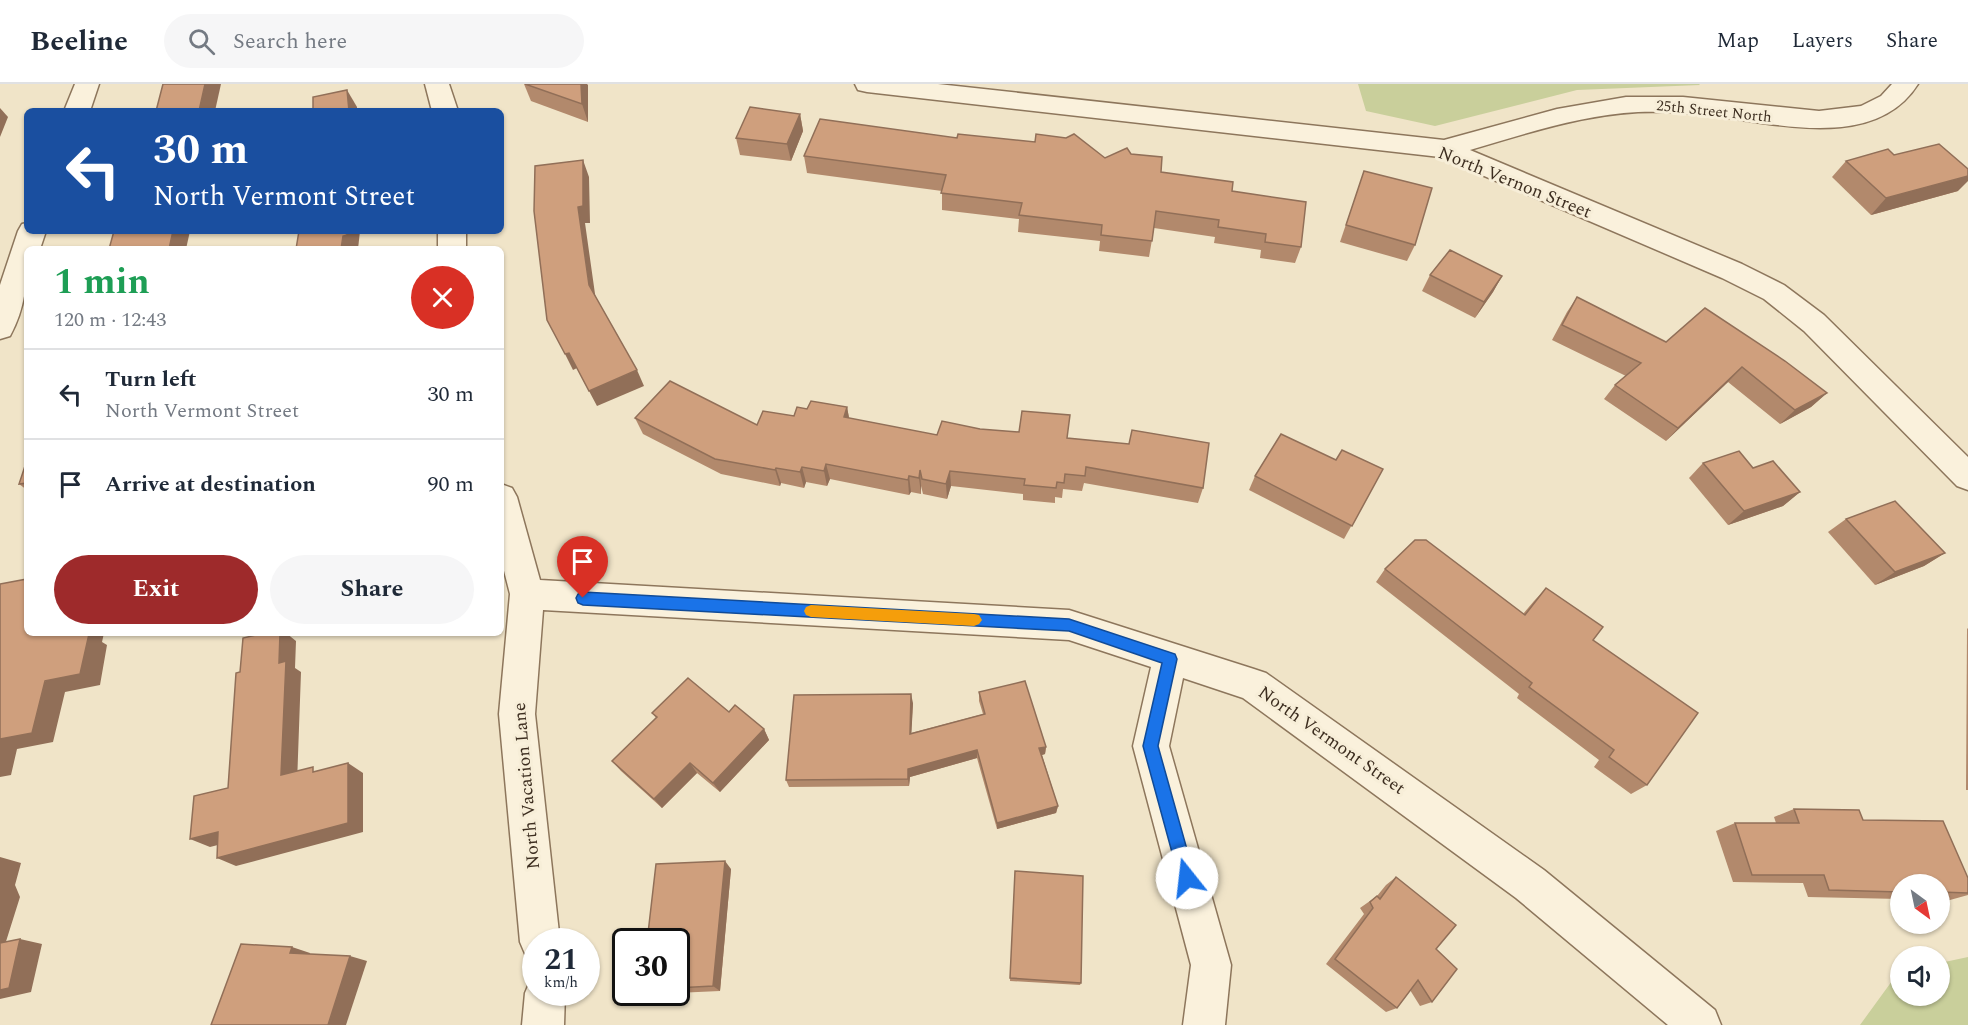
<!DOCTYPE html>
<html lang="en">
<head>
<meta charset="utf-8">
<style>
  :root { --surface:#fff; --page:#f6f6f7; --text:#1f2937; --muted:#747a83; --line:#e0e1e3; --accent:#9e2a2b }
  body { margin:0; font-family:Spectral,serif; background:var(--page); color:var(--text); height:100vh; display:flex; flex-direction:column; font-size:22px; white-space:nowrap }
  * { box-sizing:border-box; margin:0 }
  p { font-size:20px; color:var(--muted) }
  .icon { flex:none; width:33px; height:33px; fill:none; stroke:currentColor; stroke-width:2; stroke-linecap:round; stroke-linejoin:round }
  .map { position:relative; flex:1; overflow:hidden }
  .details { position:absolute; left:24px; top:162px; width:480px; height:390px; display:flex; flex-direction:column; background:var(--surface); border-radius:9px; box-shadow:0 2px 4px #0004 }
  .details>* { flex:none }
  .banner { position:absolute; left:24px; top:24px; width:480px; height:126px; border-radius:9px; box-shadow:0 2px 4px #0004; background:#1a4fa0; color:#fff; overflow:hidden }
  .needle { width:39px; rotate:147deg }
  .fabs { position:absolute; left:1890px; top:790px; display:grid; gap:12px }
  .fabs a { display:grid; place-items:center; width:60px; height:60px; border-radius:50%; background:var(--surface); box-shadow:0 2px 4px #0004; font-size:30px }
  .speed { position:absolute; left:522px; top:844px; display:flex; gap:12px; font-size:30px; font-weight:700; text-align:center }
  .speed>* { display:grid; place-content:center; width:78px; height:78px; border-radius:50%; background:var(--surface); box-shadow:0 2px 4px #0004; line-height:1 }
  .speed small { font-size:15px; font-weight:400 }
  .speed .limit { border:3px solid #111; border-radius:9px; background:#fff; color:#111 }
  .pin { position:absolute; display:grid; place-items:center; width:51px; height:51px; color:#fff; margin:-62px -26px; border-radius:50% 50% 50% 0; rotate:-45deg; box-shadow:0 0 6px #0007 }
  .pin .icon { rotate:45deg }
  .me { position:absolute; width:66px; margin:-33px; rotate:344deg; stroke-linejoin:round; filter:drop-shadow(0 0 4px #0008) }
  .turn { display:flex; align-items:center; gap:21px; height:126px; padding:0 30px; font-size:27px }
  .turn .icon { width:78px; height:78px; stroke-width:2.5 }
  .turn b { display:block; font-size:42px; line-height:51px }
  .round { display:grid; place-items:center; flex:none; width:63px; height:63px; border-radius:32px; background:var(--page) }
  .head { display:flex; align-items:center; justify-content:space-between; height:102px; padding:0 30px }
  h1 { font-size:36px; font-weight:700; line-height:45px; color:#1e9e55 }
  .button { display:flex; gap:12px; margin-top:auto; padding:12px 30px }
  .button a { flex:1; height:69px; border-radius:36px; background:var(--accent); color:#fff; font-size:24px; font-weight:700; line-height:69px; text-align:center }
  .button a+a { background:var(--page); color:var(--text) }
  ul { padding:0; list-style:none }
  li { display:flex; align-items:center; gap:18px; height:90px; padding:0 30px; border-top:2px solid var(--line) }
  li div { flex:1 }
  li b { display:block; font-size:22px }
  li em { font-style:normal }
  header { display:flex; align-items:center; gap:36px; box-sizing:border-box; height:84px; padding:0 30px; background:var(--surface); border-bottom:2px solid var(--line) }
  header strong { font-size:28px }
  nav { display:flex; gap:33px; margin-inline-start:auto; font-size:21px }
  .search { width:420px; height:54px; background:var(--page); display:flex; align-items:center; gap:15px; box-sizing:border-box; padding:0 21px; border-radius:33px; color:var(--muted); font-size:22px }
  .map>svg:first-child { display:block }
  .green { fill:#c9cf9b }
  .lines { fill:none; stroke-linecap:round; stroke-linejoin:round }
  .minor-casing { stroke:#8d765c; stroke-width:3 }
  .minor { fill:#faf1dc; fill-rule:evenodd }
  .wall { fill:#b2896c }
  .shaded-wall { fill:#916f58 }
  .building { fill:#cf9f7d; stroke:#916f58; stroke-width:1.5 }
  .route { fill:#1a73e8; stroke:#114b97; stroke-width:1.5 }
  .slow { fill:#f59e0b }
  .labels { text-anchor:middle; stroke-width:6; stroke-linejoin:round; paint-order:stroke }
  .far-street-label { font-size:15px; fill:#3d2e20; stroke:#f7eed8 }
  .street-label { font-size:18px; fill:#3d2e20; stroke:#f7eed8 }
</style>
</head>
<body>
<header>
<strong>Beeline</strong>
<div class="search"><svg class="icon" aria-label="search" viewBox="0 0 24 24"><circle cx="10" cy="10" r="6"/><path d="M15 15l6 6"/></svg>Search here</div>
<nav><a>Map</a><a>Layers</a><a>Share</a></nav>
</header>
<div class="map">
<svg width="1968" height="941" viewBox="0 0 1968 941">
  <rect width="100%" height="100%" fill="#f0e4c8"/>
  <!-- green -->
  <g class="green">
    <path d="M1358,0H1699L1700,1L1577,6L1435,42L1366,27Z"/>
    <path d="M1968,873V941H1860L1900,886V912H1940V879Z"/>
  </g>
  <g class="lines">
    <!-- minor casing -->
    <g class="minor-casing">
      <g id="minor">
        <path d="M75,0H99L90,27H64Z"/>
        <path d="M425,0H449L458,27H432Z"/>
        <path d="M855,0H938L1444,56L1557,25L1626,13H1683L1819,27L1861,22L1881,12L1892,0H1918C1877,65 1783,41 1720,33C1693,29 1665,27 1638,28C1581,31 1524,50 1470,66L1742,180L1784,201L1824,231L1968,373V406L1957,402L1804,247L1764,215L1722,194L1440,73L867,8L858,6Z"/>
        <path d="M27,139V147H46L40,165H27C27,197 26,223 10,252L0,255V201L18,147L22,140Z"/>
        <rect x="438" y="147" width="28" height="18"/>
        <path d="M501,400L512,404L517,413L540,496L1069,526L1254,585L1266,589L1544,786L1715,926L1721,941H1668L1516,814L1243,614L1183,594L1169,662L1231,881L1225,941H1183L1191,881L1133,662L1151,583L1069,556L543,526L535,630L560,858H536V876L526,872L520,858L499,630L510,510L501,475Z"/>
        <path d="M536,893V909H565L564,941H522L525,909L531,895Z"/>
      </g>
    </g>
    <!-- minor -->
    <use href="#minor" class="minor"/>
  </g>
  <!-- wall -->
  <g class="wall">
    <path d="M524,0H587L588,38L531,17Z"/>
    <path d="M800,30L803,47L791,77L740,71L736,54Z"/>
    <path d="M957,54L1105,74L1131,70L1161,88L1232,107L1301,163L1295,179L1260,174L1261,166L1214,159L1215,153L1154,144L1149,173L1099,167L1100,157L1018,148L1019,135L942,126V107L807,89L804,72Z"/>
    <path d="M1894,71L1958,107L1871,131L1832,93L1846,77Z"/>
    <path d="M1364,87L1415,161L1407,177L1340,158Z"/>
    <path d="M1430,191L1502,192L1493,208L1475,234L1422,207Z"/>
    <path d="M1577,213L1666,258L1827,309L1811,323L1780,340L1728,298L1666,357L1604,315L1615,301L1626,292L1552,256L1567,228Z"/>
    <path d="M847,323L849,334L937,351L980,345L1067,354L1203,404L1198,419L1084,399L1082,407L1063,405L1062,414L1055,413V419L1023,416V410L951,402L947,415L923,410L921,402V410L911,408L909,411L830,395L827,402L806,398L804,404L781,399L780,402L721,390L643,350L635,334L757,341L794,332L807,325Z"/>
    <path d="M27,376V406L19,400Z"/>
    <path d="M1336,376L1383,385L1344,455L1249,406L1255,392Z"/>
    <path d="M1703,379L1753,384L1800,408L1783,422L1728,441L1689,394Z"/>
    <path d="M1846,435L1945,469L1924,482L1875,501L1828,448Z"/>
    <path d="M1385,485L1523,530L1534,517L1546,504L1593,556L1647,701L1631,710L1594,683L1599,676L1517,614L1519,610L1376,498Z"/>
    <path d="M1968,544V706H1966L1967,545Z"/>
    <path d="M979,608L1046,663L1045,670L1042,671L1058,722L1056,729L997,745L977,674L910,693L909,702L789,703L786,696L913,619L911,649L983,630L979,617Z"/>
    <path d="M729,628L764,645L769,656L720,708L697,689L662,724L621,687L612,677L656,634L652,629Z"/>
    <path d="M1794,725L1863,736L1968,794V811L1950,816H1940V801H1900V815L1808,813L1803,799L1733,798L1716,747L1735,739H1776L1774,733Z"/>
    <path d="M731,785L720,907L676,909V858Z"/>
    <path d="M1015,787L1081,899L1080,901L1010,897Z"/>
    <path d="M1396,793L1436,865L1432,918L1420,922L1410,906L1397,924L1386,928L1326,880L1364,830L1360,824L1377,812L1386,801Z"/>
  </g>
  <!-- shaded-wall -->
  <g class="shaded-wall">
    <path d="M205,0H221L215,27H199Z"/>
    <path d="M581,0H587L588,1V38L582,20Z"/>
    <path d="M347,6L357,23V27H349Z"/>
    <path d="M0,24L8,33L0,53Z"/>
    <path d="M800,30L803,47L791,77L787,60Z"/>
    <path d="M583,76L589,93L590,139H585L596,217L589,201L578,123Z"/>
    <path d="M1968,92V97L1958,107L1871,131L1886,114Z"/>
    <path d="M173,147H190L186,165H169Z"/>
    <path d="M347,147H360L358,165H341L343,152Z"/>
    <path d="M1502,192L1493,208L1475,234L1484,218Z"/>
    <path d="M569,269L577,284L573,286L565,270Z"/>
    <path d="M1742,283L1728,298L1666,357L1678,344Z"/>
    <path d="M637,286L644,302L597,322L589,307Z"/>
    <path d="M1827,309L1811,323L1780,340L1795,326Z"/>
    <path d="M847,323L850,339L844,333Z"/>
    <path d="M826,380L830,395L827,402L824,387Z"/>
    <path d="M802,383L806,398L804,404L800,388Z"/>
    <path d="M776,384L781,399L780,402L775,386Z"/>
    <path d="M920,386L921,402V410L919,394Z"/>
    <path d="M950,387L951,402L947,415L946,400Z"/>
    <path d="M909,392L911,408L909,411L908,396Z"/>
    <path d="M1800,408L1783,422L1728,441L1744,427Z"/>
    <path d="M1945,469L1924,482L1875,501L1895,488Z"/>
    <path d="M83,549H104L102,558L107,561L100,601L65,608L53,658L17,665L11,691L0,693V655L82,551Z"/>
    <path d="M280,549H286L296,557L295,584L301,588L297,700L281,691L279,579Z"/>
    <path d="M911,610L913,619L911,658L910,650Z"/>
    <path d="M764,645L769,656L720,708L713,699Z"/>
    <path d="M1046,663L1045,670L1038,672L1039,664Z"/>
    <path d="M977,666V674L910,693L909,702L908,695V685Z"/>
    <path d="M348,679L363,689V748L236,782L217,774Z"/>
    <path d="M690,679L697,689L662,724L654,715Z"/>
    <path d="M1058,722L1056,729L997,745V739Z"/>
    <path d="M218,748L237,756L210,763L190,755Z"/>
    <path d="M0,773L21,779L15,801L20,813L3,867H0Z"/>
    <path d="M725,777L731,785L720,907L713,902Z"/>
    <path d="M20,855L42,860L31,908L0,915V906Z"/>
    <path d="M292,863L310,869L308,874L290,869Z"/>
    <path d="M350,872L367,877L346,941H328Z"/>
  </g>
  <!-- building -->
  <g class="building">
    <path d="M163,0H205L199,27H156Z"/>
    <path d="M525,0H581L582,20Z"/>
    <path d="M347,6L349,27H313V13Z"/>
    <path d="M750,23L800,30L787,60L736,54Z"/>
    <path d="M820,35L957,54L958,50L1035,58L1036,50L1066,54L1074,50L1105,74L1127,64L1131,70L1162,73L1161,88L1233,98L1232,107L1306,118L1301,163L1265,158L1266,150L1218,143L1219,136L1156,127L1152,157L1101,151L1102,141L1019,131L1022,119L941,109L946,91L804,72Z"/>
    <path d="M1939,60L1968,85V92L1886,114L1846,77L1888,65L1894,71Z"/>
    <path d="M583,76V122L578,123L589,201L637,286L589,307L569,269L565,270L547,236L534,127L535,82Z"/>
    <path d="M1364,87L1432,104L1415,161L1346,141Z"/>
    <path d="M114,147H173L169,165H109Z"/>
    <path d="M299,147H347V151L343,152L341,165H296Z"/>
    <path d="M1450,166L1502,192L1484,218L1430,191Z"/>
    <path d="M1577,213L1666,258L1705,224L1785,277L1827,309L1795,326L1742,283L1678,344L1615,301L1641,279L1562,241Z"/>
    <path d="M670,297L757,341L763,327L794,332L797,323L807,325L811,317L847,323L844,333L937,351L942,337L980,345L1019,348L1022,327L1070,331L1067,354L1129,360L1132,346L1209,359L1203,404L1086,383L1085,392L1065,390L1064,399L1057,398L1056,404L1024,401L1025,395L950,387L946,400L922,395L920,386L919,394L909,392L908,396L826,380L824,387L802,383L800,388L776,384L775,386L715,375L635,334Z"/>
    <path d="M1281,350L1336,376L1342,366L1383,385L1352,442L1255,392Z"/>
    <path d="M1739,367L1753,384L1773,377L1800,408L1744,427L1703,379Z"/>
    <path d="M27,376V399L19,400Z"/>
    <path d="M1895,417L1945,469L1895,488L1846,435Z"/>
    <path d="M1415,456H1426L1525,531L1546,504L1603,543L1593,556L1698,629L1647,701L1609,673L1614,666L1529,603L1532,599L1385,485Z"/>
    <path d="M27,495V549H83L82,551L89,550L80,590L45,597L32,649L0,655V500Z"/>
    <path d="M264,549H280L279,579L286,577L281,691L313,683V688L348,679V739L217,774L218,748L190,755L194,712L228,704L236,589L240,588L243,554Z"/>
    <path d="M688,594L729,628L735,621L764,645L713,699L690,679L654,715L612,677L657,633L652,629Z"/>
    <path d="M1025,597L1046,663L1039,664L1058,722L997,739L977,666L908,685V695L786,696L794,611L911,610L910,650L985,630L979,608Z"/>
    <path d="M1794,725L1859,726L1863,736L1943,737L1968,794V809L1940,808V801H1900V808L1829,806L1824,791H1752L1735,739H1799Z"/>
    <path d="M725,777L713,902L676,904V858H647L656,780Z"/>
    <path d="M1015,787L1083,792L1081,899L1010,894Z"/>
    <path d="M1396,793L1456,841L1436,865L1457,885L1432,918L1418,896L1397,924L1335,875L1373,824L1370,818L1377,812L1380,815Z"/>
    <path d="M20,855L9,904L0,906V859Z"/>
    <path d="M241,860L292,863L290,869L350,872L328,941H211Z"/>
  </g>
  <!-- route -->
  <path class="route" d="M583,508L1069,535L1175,570L1177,575L1158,662L1195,794L1193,799L1187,802L1181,799L1179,794L1143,662L1162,579L1069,547L583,521L578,519L576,514L578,510Z"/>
  <!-- slow -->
  <path class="slow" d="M811,521L974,530L979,531L982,536L979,540L974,542L811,533L806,531L804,527L806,523Z"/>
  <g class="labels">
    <!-- far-street labels -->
    <g class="far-street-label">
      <text transform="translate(1714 27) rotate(6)" y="5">25th Street North</text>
    </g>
    <!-- street labels -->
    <g class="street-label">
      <text transform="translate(1515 98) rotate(22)" y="6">North Vernon Street</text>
      <text transform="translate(1332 656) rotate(35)" y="6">North Vermont Street</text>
      <text transform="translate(526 702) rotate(-95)" y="6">North Vacation Lane</text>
    </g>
  </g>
</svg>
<div class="fabs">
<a><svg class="needle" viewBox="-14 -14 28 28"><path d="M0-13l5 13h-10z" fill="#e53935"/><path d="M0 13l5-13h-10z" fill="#747a83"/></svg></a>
<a><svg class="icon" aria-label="sound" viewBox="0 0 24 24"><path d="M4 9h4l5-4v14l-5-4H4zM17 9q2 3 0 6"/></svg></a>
</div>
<div class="speed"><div>21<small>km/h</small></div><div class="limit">30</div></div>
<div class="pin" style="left:583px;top:514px;background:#d93025"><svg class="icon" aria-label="arrive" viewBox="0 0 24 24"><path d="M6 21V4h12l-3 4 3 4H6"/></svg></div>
<svg class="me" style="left:1187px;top:794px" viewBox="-20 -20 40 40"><circle r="19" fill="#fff"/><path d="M0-13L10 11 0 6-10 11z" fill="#1a73e8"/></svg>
<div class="banner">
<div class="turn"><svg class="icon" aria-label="left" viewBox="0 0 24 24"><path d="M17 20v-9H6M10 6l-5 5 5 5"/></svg><div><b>30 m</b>North Vermont Street</div></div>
</div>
<section class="details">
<div class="head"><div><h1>1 min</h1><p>120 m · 12:43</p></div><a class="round" style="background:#d93025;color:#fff"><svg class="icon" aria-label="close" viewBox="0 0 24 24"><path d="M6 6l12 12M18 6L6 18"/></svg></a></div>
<ul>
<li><svg class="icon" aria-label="left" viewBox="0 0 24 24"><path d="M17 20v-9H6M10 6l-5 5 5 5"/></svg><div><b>Turn left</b><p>North Vermont Street</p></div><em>30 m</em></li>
<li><svg class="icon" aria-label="arrive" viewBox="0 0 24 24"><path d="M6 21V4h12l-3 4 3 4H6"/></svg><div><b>Arrive at destination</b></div><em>90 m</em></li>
</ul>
<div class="button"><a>Exit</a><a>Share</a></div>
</section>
</div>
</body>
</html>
